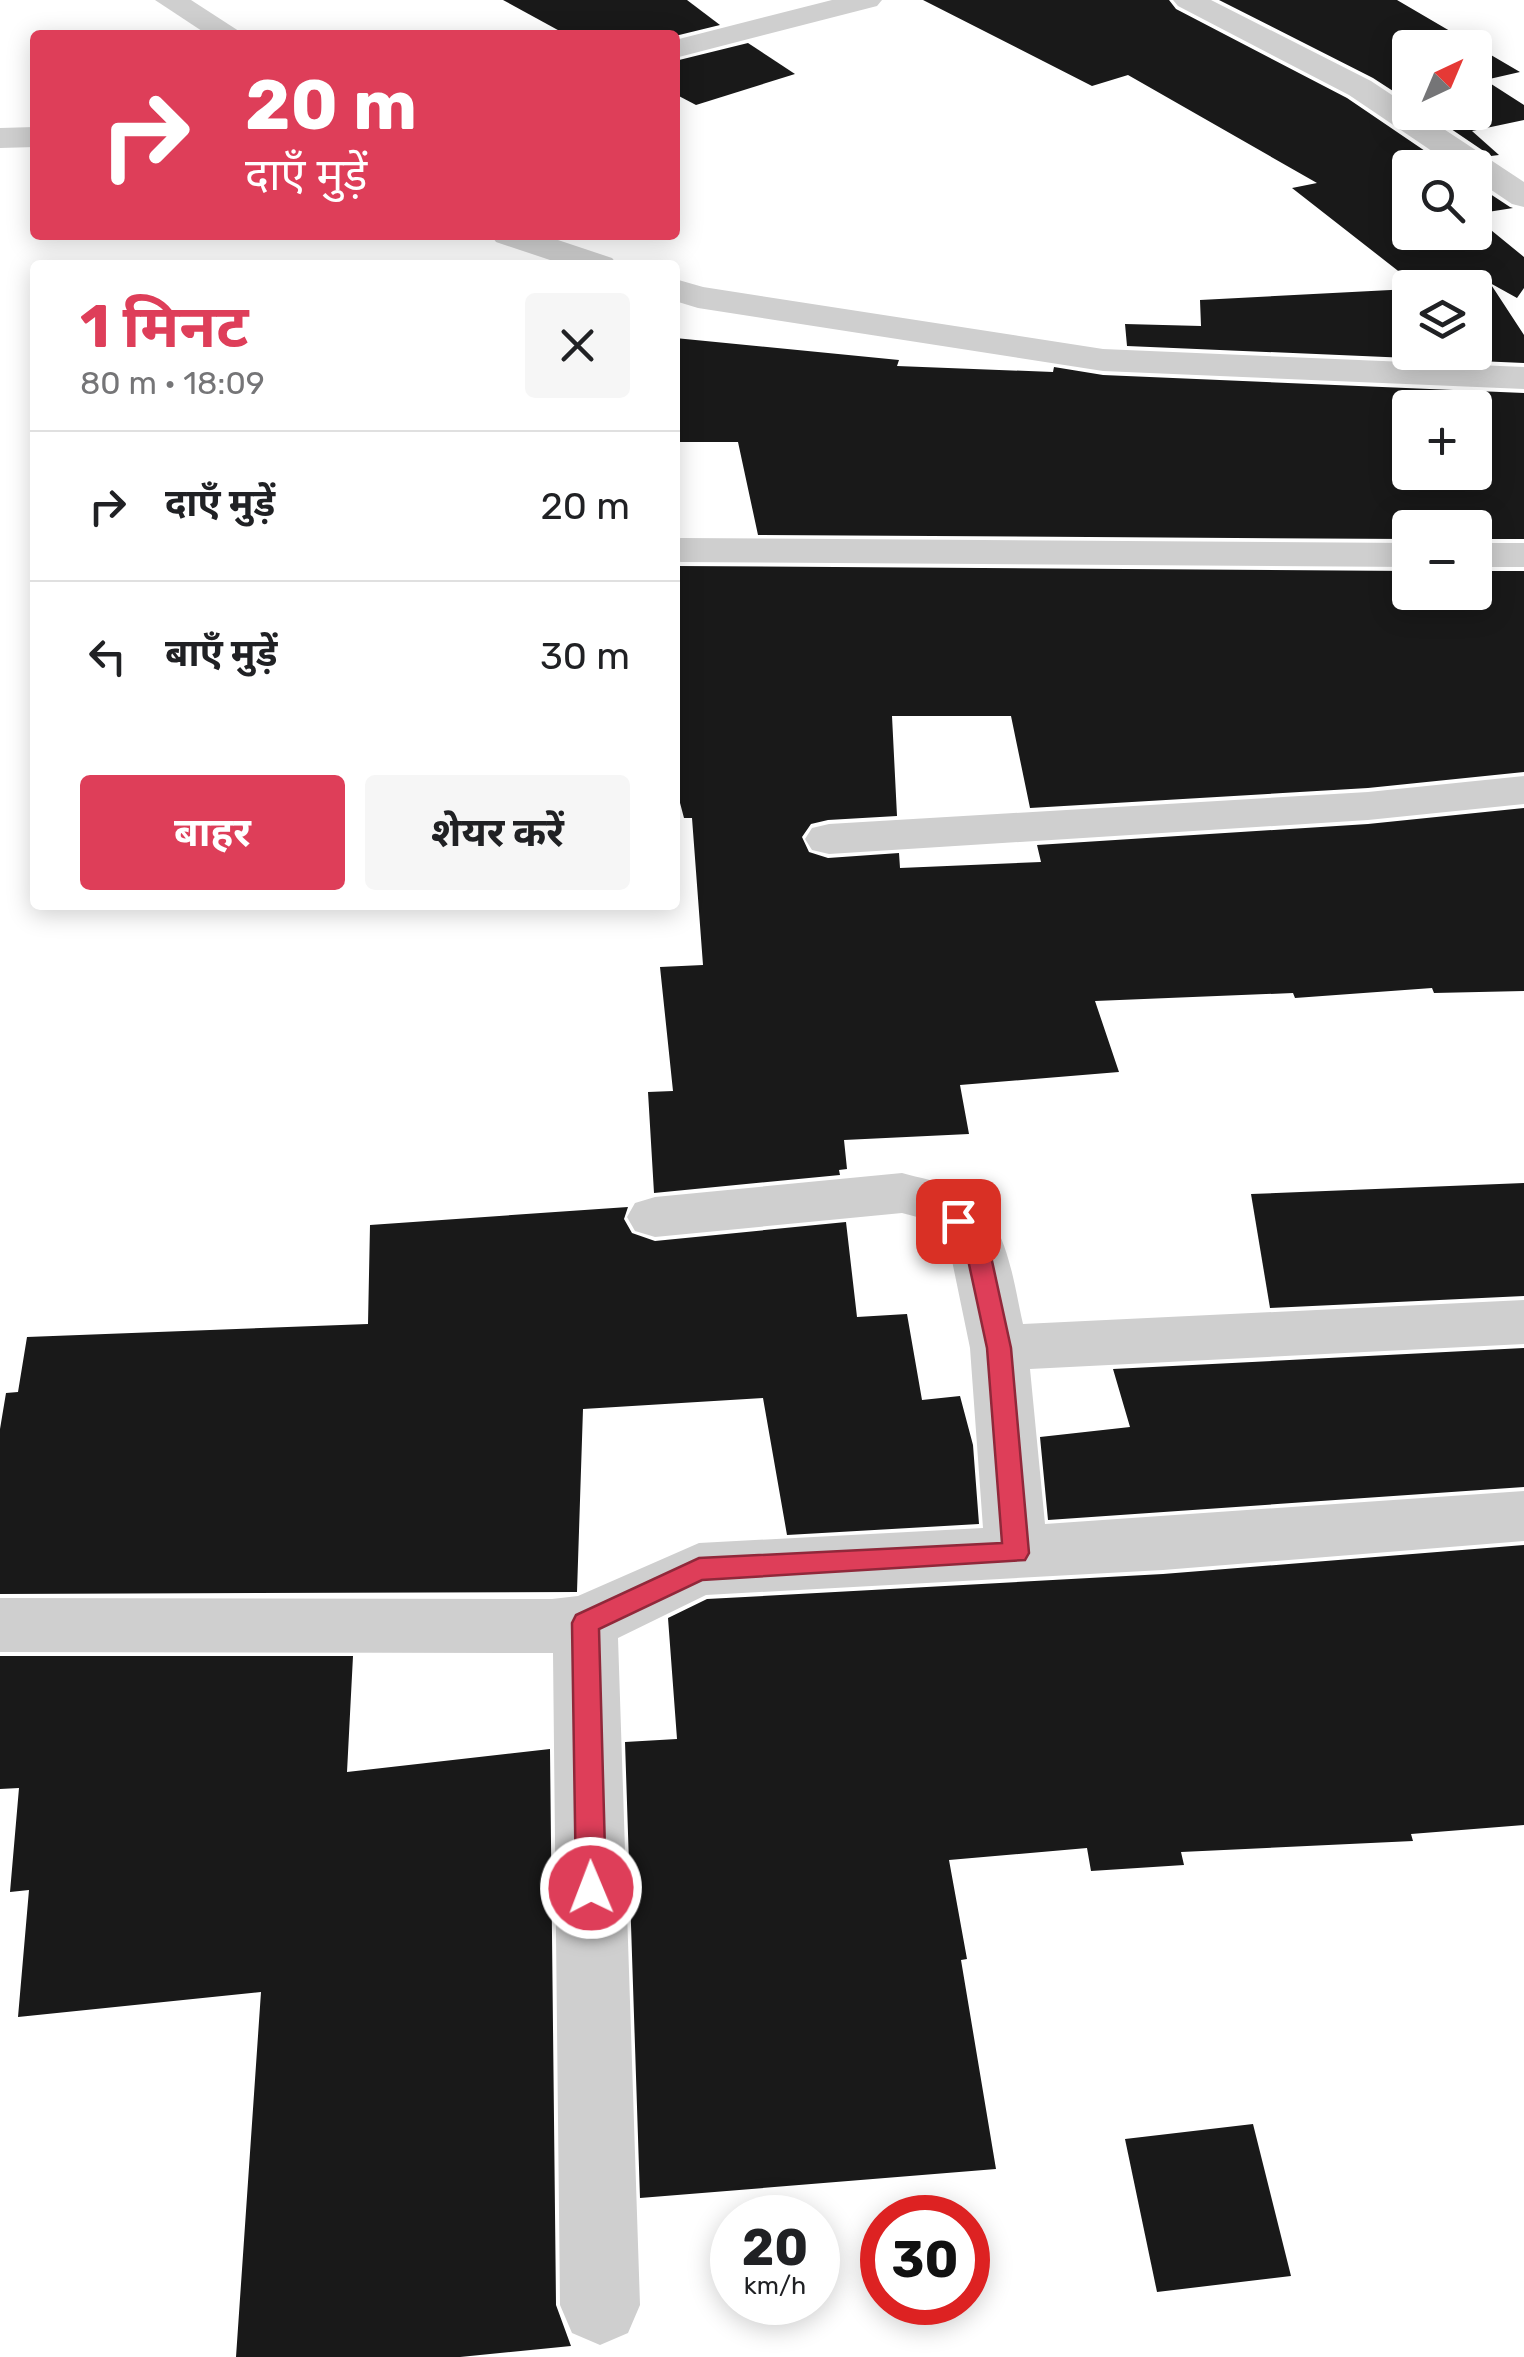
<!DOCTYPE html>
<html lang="hi">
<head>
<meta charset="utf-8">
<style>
  :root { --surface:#fff; --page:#f6f6f6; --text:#202124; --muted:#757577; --line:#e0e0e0; --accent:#de3e59 }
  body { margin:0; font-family:Rubik,"Noto Sans Devanagari",sans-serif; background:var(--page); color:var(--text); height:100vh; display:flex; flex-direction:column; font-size:38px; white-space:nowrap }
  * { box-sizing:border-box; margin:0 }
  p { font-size:32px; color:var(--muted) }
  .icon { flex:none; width:55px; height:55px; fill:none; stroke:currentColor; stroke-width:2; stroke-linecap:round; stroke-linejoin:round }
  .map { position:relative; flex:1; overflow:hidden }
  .side { position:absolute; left:30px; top:260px; width:650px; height:650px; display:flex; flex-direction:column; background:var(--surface); border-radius:10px; box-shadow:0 5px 25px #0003 }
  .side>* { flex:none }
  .hud { position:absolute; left:30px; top:30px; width:650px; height:210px; border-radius:10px; box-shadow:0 5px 25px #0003; background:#de3e59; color:#fff; overflow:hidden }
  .needle { width:65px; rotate:44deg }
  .controls { position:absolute; left:1392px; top:30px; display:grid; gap:20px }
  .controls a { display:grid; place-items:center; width:100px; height:100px; border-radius:10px; background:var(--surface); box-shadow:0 5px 25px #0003; font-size:50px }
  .speed { position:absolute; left:710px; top:2195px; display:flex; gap:20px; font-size:50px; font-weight:700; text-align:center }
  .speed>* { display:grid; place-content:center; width:130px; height:130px; border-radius:50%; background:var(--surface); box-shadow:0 5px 25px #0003; line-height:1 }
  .speed small { font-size:25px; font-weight:400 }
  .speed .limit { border:15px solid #d22; background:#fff; color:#111 }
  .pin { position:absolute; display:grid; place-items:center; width:85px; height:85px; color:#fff; margin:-42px; border-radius:20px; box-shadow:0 5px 15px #0006 }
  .me { position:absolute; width:110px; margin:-55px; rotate:359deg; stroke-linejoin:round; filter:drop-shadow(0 0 8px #0008) }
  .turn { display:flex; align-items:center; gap:35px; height:210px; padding:0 50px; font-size:45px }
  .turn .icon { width:130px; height:130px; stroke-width:2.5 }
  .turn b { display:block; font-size:70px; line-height:85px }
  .round { display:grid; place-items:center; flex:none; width:105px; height:105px; border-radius:10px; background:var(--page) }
  .summary { display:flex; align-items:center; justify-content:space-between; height:170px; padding:0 50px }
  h1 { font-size:60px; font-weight:700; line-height:75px; color:var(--accent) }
  .cta { display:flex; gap:20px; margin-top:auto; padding:20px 50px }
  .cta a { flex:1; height:115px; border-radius:10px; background:var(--accent); color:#fff; font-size:40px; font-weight:700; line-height:115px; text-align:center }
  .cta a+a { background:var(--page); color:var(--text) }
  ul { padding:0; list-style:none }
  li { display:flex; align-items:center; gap:30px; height:150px; padding:0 50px; border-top:2px solid var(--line) }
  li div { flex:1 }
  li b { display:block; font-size:38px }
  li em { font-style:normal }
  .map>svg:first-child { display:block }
  .building { fill:#191919; fill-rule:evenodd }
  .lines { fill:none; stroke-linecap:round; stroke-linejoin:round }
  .street { fill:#cfcfcf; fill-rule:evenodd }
  .route { fill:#de3e59; stroke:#90283a; stroke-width:2.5 }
</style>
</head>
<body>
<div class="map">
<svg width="1524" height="2357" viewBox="0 0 1524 2357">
  <rect width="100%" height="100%" fill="#fff"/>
  <!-- building -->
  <g class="building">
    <path d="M503,0H687L720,25L675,36L567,35Z"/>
    <path d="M923,0H1169L1176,9L1347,98L1450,168H1410V232H1475V217L1524,257V288L1517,298L1490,283L1524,335V363L1127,346L1125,324L1201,326L1200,300L1410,289V352H1475V288H1420L1292,188L1317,183L1128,75L1092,86Z"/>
    <path d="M1219,0H1397L1520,72L1485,80L1524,105V120L1472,131L1499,155L1491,156L1426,112H1475V48H1410V102L1373,78Z"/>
    <path d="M748,43L795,74L696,105L675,94V61Z"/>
    <path d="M1475,184L1510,207L1513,208L1475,214Z"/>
    <path d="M675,338L899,360L897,366L1053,372L1054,367L1103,375L1524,393V539H1475V528H1410V539L758,535L738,442H675ZM1410,408H1475V472H1410Z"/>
    <path d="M675,566L1410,571V592H1475V571H1524V772L1368,788L1030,808L1011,716H892L897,816L828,820L811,824L802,837L809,852L828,858L899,853L900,868L1041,862L1037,845L1368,824L1524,808V991L1434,993L1432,988L1295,998L1293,993L1095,1001L1119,1072L960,1085L969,1134L844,1140L847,1169L839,1170L840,1175L654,1193L648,1092L673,1091L660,967L703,965L692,818H684L675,784Z"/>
    <path d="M1524,1183V1296L1270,1308L1251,1194Z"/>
    <path d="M628,1207L624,1219L632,1233L655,1241L846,1222L857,1317L907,1314L922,1400L960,1396L973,1445L979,1524L787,1535L763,1398L583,1409L577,1592L0,1594V1429L6,1393L18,1392L27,1337L368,1324L370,1225Z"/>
    <path d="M1524,1348V1487L1048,1520L1040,1437L1130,1427L1113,1369Z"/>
    <path d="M1524,1545V1825L1411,1834L1413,1841L1181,1852L1184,1865L1091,1871L1087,1848L949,1860L967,1959L961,1960L996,2169L640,2198L625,1742L677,1739L668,1618L707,1599L1163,1574Z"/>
    <path d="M0,1656H353L347,1772L550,1749L556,2305L571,2346L460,2357H236L261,1992L18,2017L29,1890L10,1892L19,1788L0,1789Z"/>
    <path d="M1253,2124L1291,2276L1157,2292L1125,2139Z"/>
  </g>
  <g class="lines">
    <!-- street -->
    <g class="street">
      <path d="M155,0H191L245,35H208Z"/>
      <path d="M832,0H882L877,6L675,58V40Z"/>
      <path d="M1173,0H1211L1371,81L1410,107V112H1418L1524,182V207L1512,204L1475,179V168H1457L1349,95L1178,6Z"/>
      <path d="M35,127V147L0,148V128Z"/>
      <path d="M491,235H543L612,258L618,265H565L496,242Z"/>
      <path d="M675,279L703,287L1103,349L1524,367V389L1103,371L698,308L675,301Z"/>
      <path d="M681,538L1410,543V567L681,562L675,561V539Z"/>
      <rect x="1475" y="543" width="49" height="24"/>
      <path d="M1524,776V804L1368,820L829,854L812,850L805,839L812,828L829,824L1368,792Z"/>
      <path d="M902,1173C919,1178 939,1181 955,1188C1007,1210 1012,1277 1023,1324L1524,1300V1344L1030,1369L1045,1524L1524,1491V1541L1163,1570L706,1595L618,1638L640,2305L628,2333L600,2345L572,2333L560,2305L553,1653L0,1652V1598L552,1599L578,1596L699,1543L983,1528L970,1348L949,1246L921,1218L902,1213L655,1237L635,1231L627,1217L635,1203L655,1197Z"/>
    </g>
  </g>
  <!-- route -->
  <path class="route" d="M958,1212L966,1215L987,1238L1011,1348L1029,1553L1025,1560L702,1580L599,1629L606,1888L601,1898L591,1902L581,1898L576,1888L572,1623L576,1615L699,1558L1002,1543L987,1348L964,1241L946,1221Z"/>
</svg>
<div class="controls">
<a><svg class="needle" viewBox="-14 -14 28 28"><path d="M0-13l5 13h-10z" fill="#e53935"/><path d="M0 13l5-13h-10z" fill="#757577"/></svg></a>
<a><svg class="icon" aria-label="search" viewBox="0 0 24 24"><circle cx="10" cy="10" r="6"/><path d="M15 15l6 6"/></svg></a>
<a><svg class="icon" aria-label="layers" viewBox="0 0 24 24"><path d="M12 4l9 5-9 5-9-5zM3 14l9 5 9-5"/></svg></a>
<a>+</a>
<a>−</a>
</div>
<div class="speed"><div>20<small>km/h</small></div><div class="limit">30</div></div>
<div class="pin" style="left:958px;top:1221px;background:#d93025"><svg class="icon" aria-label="arrive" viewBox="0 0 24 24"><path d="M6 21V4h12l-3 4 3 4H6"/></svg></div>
<svg class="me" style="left:591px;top:1888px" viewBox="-20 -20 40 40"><circle r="17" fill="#de3e59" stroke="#fff" stroke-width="3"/><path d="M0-11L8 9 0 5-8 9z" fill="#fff"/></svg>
<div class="hud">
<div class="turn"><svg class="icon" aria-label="right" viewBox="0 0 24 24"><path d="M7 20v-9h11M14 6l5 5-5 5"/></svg><div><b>20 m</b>दाएँ मुड़ें</div></div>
</div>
<section class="side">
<div class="summary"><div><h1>1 मिनट</h1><p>80 m · 18:09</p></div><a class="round"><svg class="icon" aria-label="close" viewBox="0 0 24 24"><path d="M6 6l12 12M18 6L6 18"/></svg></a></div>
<ul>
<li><svg class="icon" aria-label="right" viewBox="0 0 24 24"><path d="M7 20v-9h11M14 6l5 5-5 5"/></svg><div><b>दाएँ मुड़ें</b></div><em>20 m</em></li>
<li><svg class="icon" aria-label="left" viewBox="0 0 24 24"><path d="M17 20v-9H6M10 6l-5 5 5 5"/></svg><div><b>बाएँ मुड़ें</b></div><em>30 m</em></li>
</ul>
<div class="cta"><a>बाहर</a><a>शेयर करें</a></div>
</section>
</div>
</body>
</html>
